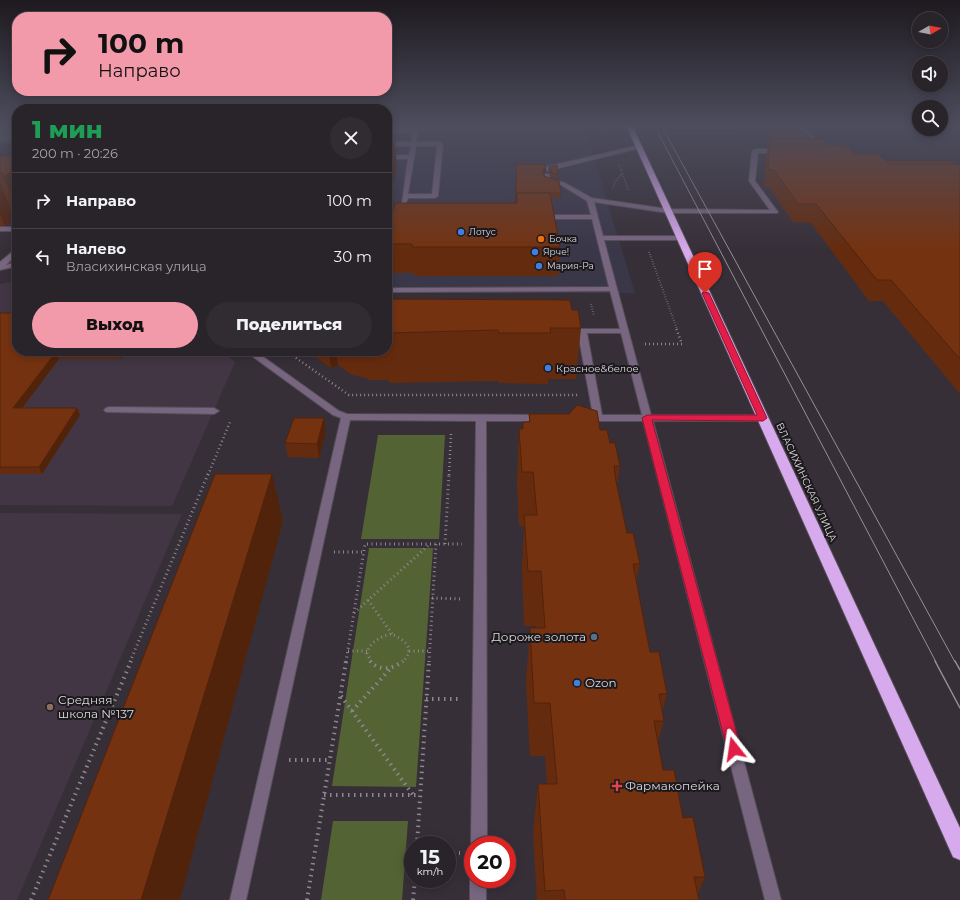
<!DOCTYPE html>
<html lang="ru">
<head>
<meta charset="utf-8">
<style>
  :root { --surface:#29232a; --page:#312b32; --text:#f1f3f6; --muted:#a5a4a8; --line:#454047; --accent:#f39aaa }
  body { margin:0; font-family:Montserrat,sans-serif; background:var(--page); color:var(--text); height:100vh; display:flex; flex-direction:column; font-size:15px; white-space:nowrap }
  * { box-sizing:border-box; margin:0 }
  p { font-size:13px; color:var(--muted) }
  .icon { flex:none; width:22px; height:22px; fill:none; stroke:currentColor; stroke-width:2; stroke-linecap:round; stroke-linejoin:round }
  .map { position:relative; flex:1; overflow:hidden }
  .side { position:absolute; left:12px; top:104px; width:380px; height:252px; display:flex; flex-direction:column; background:var(--surface); border-radius:16px; box-shadow:0 2px 10px #0003,0 0 0 1px var(--line) }
  .side>* { flex:none }
  .hud { position:absolute; left:12px; top:12px; width:380px; height:84px; border-radius:16px; box-shadow:0 2px 10px #0003,0 0 0 1px var(--line); background:#f39aaa; color:#111; overflow:hidden }
  .needle { width:26px; rotate:81deg }
  .tools { position:absolute; left:912px; top:12px; display:grid; gap:8px }
  .tools a { display:grid; place-items:center; width:36px; height:36px; border-radius:50%; background:var(--surface); box-shadow:0 2px 10px #0003,0 0 0 1px var(--line); font-size:20px }
  .speed { position:absolute; left:404px; top:836px; display:flex; gap:8px; font-size:20px; font-weight:700; text-align:center }
  .speed>* { display:grid; place-content:center; width:52px; height:52px; border-radius:50%; background:var(--surface); box-shadow:0 2px 10px #0003,0 0 0 1px var(--line); line-height:1 }
  .speed small { font-size:10px; font-weight:400 }
  .speed .limit { border:6px solid #d22; background:#fff; color:#111 }
  .pin { position:absolute; display:grid; place-items:center; width:34px; height:34px; color:#fff; margin:-41px -17px; border-radius:50% 50% 50% 0; rotate:-45deg; box-shadow:0 0 4px #0007 }
  .pin .icon { rotate:45deg }
  .me { position:absolute; width:44px; margin:-22px; rotate:345deg; stroke-linejoin:round; filter:drop-shadow(0 0 3px #0008) }
  .turn { display:flex; align-items:center; gap:14px; height:84px; padding:0 20px; font-size:18px }
  .turn .icon { width:52px; height:52px; stroke-width:2.5 }
  .turn b { display:block; font-size:28px; line-height:34px }
  .round { display:grid; place-items:center; flex:none; width:42px; height:42px; border-radius:21px; background:var(--page) }
  .overview { display:flex; align-items:center; justify-content:space-between; height:68px; padding:0 20px }
  h1 { font-size:24px; font-weight:800; line-height:30px; color:#1e9e55 }
  .button { display:flex; gap:8px; margin-top:auto; padding:8px 20px }
  .button a { flex:1; height:46px; border-radius:24px; background:var(--accent); color:#111; font-size:16px; font-weight:800; line-height:46px; text-align:center }
  .button a+a { background:var(--page); color:var(--text) }
  ul { padding:0; list-style:none }
  li { display:flex; align-items:center; gap:12px; height:56px; padding:0 20px; border-top:1px solid var(--line) }
  li div { flex:1 }
  li b { display:block; font-size:15px }
  li em { font-style:normal }
  .map>svg:first-child { display:block }
  .commercial { fill:#3a3749 }
  .built { fill:#423644 }
  .green { fill:#536334 }
  .lines { fill:none; stroke-linecap:round; stroke-linejoin:round }
  .minor-casing { stroke:#554d56; stroke-width:2 }
  .highway-casing { stroke:#554d56; stroke-width:2 }
  .path-far4 { stroke:#8d878e; stroke-width:1.5; stroke-dasharray:0.5 1.5; stroke-linecap:butt }
  .path-far3 { stroke:#8d878e; stroke-width:2; stroke-dasharray:0.5 2; stroke-linecap:butt }
  .path-far2 { stroke:#8d878e; stroke-width:2.5; stroke-dasharray:1 3; stroke-linecap:butt }
  .path-far1 { stroke:#8d878e; stroke-width:3; stroke-dasharray:1 3.5; stroke-linecap:butt }
  .path { stroke:#8d878e; stroke-width:4; stroke-dasharray:1.5 4.5; stroke-linecap:butt }
  .minor { fill:#786680; fill-rule:evenodd }
  .highway { fill:#d7aaed; fill-rule:evenodd }
  .tram-far1 { stroke:#969097; stroke-width:1 }
  .tram { stroke:#969097; stroke-width:1.5 }
  .wall { fill:#652b0e }
  .shaded-wall { fill:#52230b }
  .building { fill:#753210; stroke:#52230b }
  .route { fill:#e11d48; stroke:#92132f }
  .shop-dot { fill:#3f7fe0; stroke:#1c191d; stroke-width:1.5 }
  .food-dot { fill:#e8710a; stroke:#1c191d; stroke-width:1.5 }
  .service-dot { fill:#5c6f8a; stroke:#1c191d; stroke-width:1.5 }
  .education-dot { fill:#8d6e63; stroke:#1c191d; stroke-width:1.5 }
  .health-dot { fill:#e0444e; stroke:#1c191d; stroke-width:1.5 }
  .labels { text-anchor:middle; stroke-width:4; stroke-linejoin:round; paint-order:stroke }
  .far-poi-label { font-size:9px; fill:#ddd8de; stroke:#1c191d; text-anchor:start }
  .poi-label { font-size:10px; fill:#ddd8de; stroke:#1c191d; text-anchor:start }
  .street-label { font-size:10px; fill:#ddd8de; stroke:#1c191d }
  .near-poi-label { font-size:12px; fill:#ddd8de; stroke:#1c191d; text-anchor:start }
</style>
</head>
<body>
<div class="map">
<svg width="960" height="900" viewBox="0 0 960 900">
  <rect width="100%" height="100%" fill="#372f38"/>
  <!-- commercial -->
  <path class="commercial" d="M387,125H584L635,293H394L387,289Z"/>
  <!-- built -->
  <g class="built">
    <path d="M17,280V351H220L235,362L172,506L0,505V284Z"/>
    <path d="M0,513L182,514L17,900H0Z"/>
  </g>
  <!-- green -->
  <g class="green">
    <path d="M0,125H17V141L0,142Z"/>
    <path d="M378,435H445L439,539H361Z"/>
    <path d="M369,548H433L416,787L332,786Z"/>
    <path d="M333,821H408L402,900H321Z"/>
  </g>
  <g class="lines">
    <!-- minor casing -->
    <g class="minor-casing">
      <g id="minor">
        <path d="M449,125H469L418,131L416,142H440L443,144L438,196L435,198H408L406,203H402L408,159H387V155H409L411,146H387V142H411L413,131L387,134V130ZM416,146H437L432,194H408Z"/>
        <path d="M796,125H801L821,145V147H817Z"/>
        <path d="M639,145L642,147L641,148L547,171L544,169L545,167Z"/>
        <path d="M755,149H780L783,151L780,153H758L755,181L778,212L777,213H668L594,202L603,236H679L682,238L679,240H604L651,415H763L768,418L763,421H653L781,900H765L643,421H584L579,418L584,415H593L578,333H568L564,331L568,329H620L610,291L393,292L387,294V289L392,288L609,287L592,219H540L537,217L540,215H591L587,201L561,185L545,181V174H549L550,179L565,183L592,198L668,209L770,210L749,181L752,151ZM587,333H621L642,415H602Z"/>
        <rect x="0" y="212" width="17" height="4"/>
        <rect x="0" y="227" width="17" height="4"/>
        <path d="M17,248V254L6,265L17,262V266L0,270V262Z"/>
        <path d="M245,351H255L339,411L347,414L542,415L547,418L542,421H486L487,845H473V850L471,845L476,421L350,420L246,900H230L341,418L333,415Z"/>
        <path d="M109,407L214,408L219,411L214,414L106,412L104,410L106,408Z"/>
        <path d="M472,873L473,879H486V900H470V879Z"/>
      </g>
    </g>
    <!-- highway casing -->
    <g class="highway-casing">
      <path id="highway" d="M626,125H632L960,828V860L953,857Z"/>
    </g>
    <!-- path-far4 -->
    <g class="path-far4">
      <path d="M601,125L608,139"/>
      <path d="M665,125L669,133"/>
      <path d="M956,125L960,126"/>
      <path d="M479,129L526,125"/>
      <path d="M653,133H736"/>
      <path d="M0,144L17,143"/>
      <path d="M619,165L629,191"/>
      <path d="M613,188L615,182L622,174"/>
    </g>
    <!-- path-far3 -->
    <g class="path-far3">
      <path d="M649,252L677,329"/>
      <path d="M591,304L594,316"/>
    </g>
    <!-- path-far2 -->
    <g class="path-far2">
      <path d="M645,344H682L676,328"/>
      <path d="M286,351L349,395H578"/>
      <path d="M208,475L230,422"/>
      <path d="M449,475L451,434"/>
    </g>
    <!-- path-far1 -->
    <g class="path-far1">
      <path d="M445,544L449,474"/>
      <path d="M334,552H364"/>
      <path d="M432,598L462,599"/>
      <path d="M368,600L392,634"/>
      <path d="M354,613L430,544"/>
      <path d="M348,651H368"/>
      <path d="M409,651H429"/>
      <path d="M130,662L208,474"/>
      <path d="M346,662L365,544H462"/>
      <path d="M371,662L367,653C370,642 380,637 391,634C404,639 417,649 402,662"/>
      <path d="M429,662L436,544"/>
    </g>
    <!-- path -->
    <g class="path">
      <path d="M370,661C380,672 393,669 403,661"/>
      <path d="M341,696L413,795"/>
      <path d="M426,699H460"/>
      <path d="M352,711L391,668"/>
      <path d="M289,760H330"/>
      <path d="M324,795H420"/>
      <path d="M417,845L429,661"/>
      <path d="M447,853H460"/>
      <path d="M31,900L131,661"/>
      <path d="M307,900L346,661"/>
      <path d="M413,900L415,879"/>
    </g>
    <!-- minor -->
    <use href="#minor" class="minor"/>
    <!-- highway -->
    <use href="#highway" class="highway"/>
    <!-- tram-far1 -->
    <g class="tram-far1">
      <path d="M654,125L936,662"/>
      <path d="M661,125L955,662"/>
    </g>
    <!-- tram -->
    <g class="tram">
      <path d="M935,661L960,708"/>
      <path d="M955,661L960,670"/>
    </g>
  </g>
  <!-- wall -->
  <g class="wall">
    <path d="M769,125H795L800,130L812,139L828,145L854,154L886,161L960,164V394L883,301H869L811,223L793,222L769,187H764L766,155L768,148H767Z"/>
    <path d="M0,156H17V210L11,211L14,218L5,226H0Z"/>
    <path d="M516,164L546,172L544,174V176L561,193L560,199L551,198L560,247L558,276H414V273H388L387,261V237L516,203Z"/>
    <path d="M549,167L558,174V180L552,178L548,172Z"/>
    <path d="M387,299L572,310L581,328L576,379H548V384L498,383V381L389,383V380H368L367,378L352,375L338,365L331,368L306,351H387Z"/>
    <path d="M0,313L125,351L120,359H59L22,408H77L80,415L42,474H0Z"/>
    <path d="M529,414L600,430L610,443L620,466L617,485L627,533L640,564L636,581L650,652L667,694L662,712L664,721L658,741L663,770L683,818L705,877L698,893L699,900H537L533,834L538,784H547L545,756H530L526,683L530,628H537V626H524L522,570L524,526H519L517,483L519,429H522L523,422H529Z"/>
    <path d="M326,432L319,458L288,457L285,443Z"/>
  </g>
  <!-- shaded-wall -->
  <g class="shaded-wall">
    <path d="M395,140L397,166L387,212V174Z"/>
    <path d="M17,167V210L4,177Z"/>
    <path d="M546,167V172L543,175V170Z"/>
    <path d="M0,183L14,218L5,226L0,214Z"/>
    <path d="M118,351H125L120,359L117,352Z"/>
    <path d="M329,351H336L338,365L331,368Z"/>
    <path d="M56,352L59,359L17,415L13,408Z"/>
    <path d="M77,408L80,415L42,474L39,467Z"/>
    <path d="M324,418L326,432L319,458L317,444Z"/>
    <path d="M272,474L283,521L180,900H141Z"/>
  </g>
  <!-- building -->
  <g class="building">
    <path d="M770,125H795L800,130H803L812,139L769,138Z"/>
    <path d="M770,138L821,139L828,145H845L854,154H877L890,164H960V359L891,280H877L816,204H798L774,170L768,169Z"/>
    <path d="M387,140H395L387,174Z"/>
    <path d="M0,156H17V167L4,177L3,174H0Z"/>
    <path d="M886,161H952L956,164H890Z"/>
    <path d="M516,164H543L546,167L543,170L544,176L559,181L561,193H517L516,203Z"/>
    <path d="M557,165L558,174L552,173L549,167Z"/>
    <path d="M517,193H550L560,247H412V244H387V237L395,203H517Z"/>
    <path d="M387,299L570,300L572,310H578L581,328H550L551,333H499L498,330L387,333Z"/>
    <path d="M0,313H17V351H118L117,352H56L13,408H77L39,467H0Z"/>
    <path d="M577,405L597,411L600,430H607L610,443H615L620,466H614L616,481L627,533H633L640,564H633L650,652H659L667,694H659L664,721H654L663,770H674L683,818L693,817L705,877H694L699,900H565L564,890L545,891L538,784H557L550,703H534L530,628H545L541,571H528L524,515H537L533,472H522L519,429H523V422H530L529,414H569Z"/>
    <path d="M294,418H324L317,444L285,443Z"/>
    <path d="M215,474H272L141,900H48Z"/>
  </g>
  <!-- sky -->
  <linearGradient id="sky" x2="0" y2="1"><stop stop-color="#1e1a1f"/><stop offset="0.5" stop-color="#4d4d5e"/><stop offset="1" stop-color="#4d4d5e" stop-opacity="0"/></linearGradient>
  <rect width="960" height="251" fill="url(#sky)"/>
  <!-- route -->
  <path class="route" d="M703,292L709,293L767,418L763,421L652,420L741,749L739,754L734,756L729,754L727,749L642,418L647,415H757L702,293Z"/>
  <!-- markers -->
  <g class="shop-dot">
    <circle cx="461" cy="232" r="4"/>
    <circle cx="535" cy="252" r="4"/>
    <circle cx="539" cy="266" r="4"/>
    <circle cx="548" cy="368" r="4"/>
    <circle cx="577" cy="683" r="4"/>
  </g>
  <circle class="food-dot" cx="541" cy="239" r="4"/>
  <circle class="service-dot" cx="594" cy="637" r="4"/>
  <circle class="education-dot" cx="50" cy="707" r="4"/>
  <path class="health-dot" d="M615 780h4v4h4v4h-4v4h-4v-4h-4v-4h4z"/>
  <g class="labels">
    <!-- far-poi labels -->
    <g class="far-poi-label">
      <text x="469" y="235">Лотус</text>
      <text x="549" y="242">Бочка</text>
      <text x="543" y="255">Ярче!</text>
      <text x="547" y="269">Мария-Ра</text>
    </g>
    <!-- poi labels -->
    <g class="poi-label">
      <text x="556" y="372">Красное&amp;белое</text>
    </g>
    <!-- street labels -->
    <g class="street-label">
      <text transform="translate(807 482) rotate(65)" y="4">ВЛАСИХИНСКАЯ УЛИЦА</text>
    </g>
    <!-- near-poi labels -->
    <g class="near-poi-label">
      <text x="586" y="641" text-anchor="end">Дороже золота</text>
      <text x="585" y="687">Ozon</text>
      <text x="58" y="704">Средняя<tspan x="58" dy="14">школа №137</tspan></text>
      <text x="625" y="790">Фармакопейка</text>
    </g>
  </g>
</svg>
<div class="tools">
<a><svg class="needle" viewBox="-14 -14 28 28"><path d="M0-13l5 13h-10z" fill="#e53935"/><path d="M0 13l5-13h-10z" fill="#a5a4a8"/></svg></a>
<a><svg class="icon" aria-label="sound" viewBox="0 0 24 24"><path d="M4 9h4l5-4v14l-5-4H4zM17 9q2 3 0 6"/></svg></a>
<a><svg class="icon" aria-label="search" viewBox="0 0 24 24"><circle cx="10" cy="10" r="6"/><path d="M15 15l6 6"/></svg></a>
</div>
<div class="speed"><div>15<small>km/h</small></div><div class="limit">20</div></div>
<div class="pin" style="left:705px;top:293px;background:#d93025"><svg class="icon" aria-label="arrive" viewBox="0 0 24 24"><path d="M6 21V4h12l-3 4 3 4H6"/></svg></div>
<svg class="me" style="left:734px;top:749px" viewBox="-20 -20 40 40"><path d="M0-17L14 15 0 8-14 15z" fill="#e11d48" stroke="#fff" stroke-width="4"/></svg>
<div class="hud">
<div class="turn"><svg class="icon" aria-label="right" viewBox="0 0 24 24"><path d="M7 20v-9h11M14 6l5 5-5 5"/></svg><div><b>100 m</b>Направо</div></div>
</div>
<section class="side">
<div class="overview"><div><h1>1 мин</h1><p>200 m · 20:26</p></div><a class="round"><svg class="icon" aria-label="close" viewBox="0 0 24 24"><path d="M6 6l12 12M18 6L6 18"/></svg></a></div>
<ul>
<li><svg class="icon" aria-label="right" viewBox="0 0 24 24"><path d="M7 20v-9h11M14 6l5 5-5 5"/></svg><div><b>Направо</b></div><em>100 m</em></li>
<li><svg class="icon" aria-label="left" viewBox="0 0 24 24"><path d="M17 20v-9H6M10 6l-5 5 5 5"/></svg><div><b>Налево</b><p>Власихинская улица</p></div><em>30 m</em></li>
</ul>
<div class="button"><a>Выход</a><a>Поделиться</a></div>
</section>
</div>
</body>
</html>
